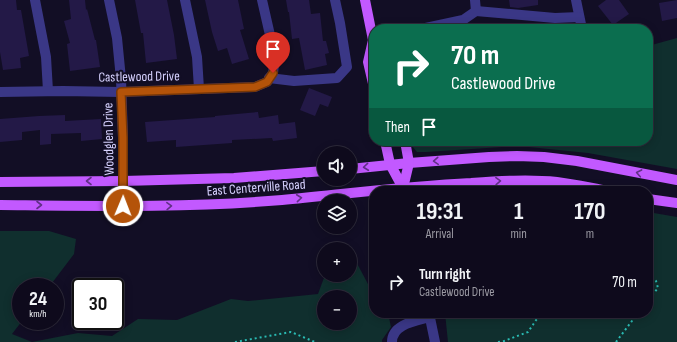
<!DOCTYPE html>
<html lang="en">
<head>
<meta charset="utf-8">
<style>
  :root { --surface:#0e0a1c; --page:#171325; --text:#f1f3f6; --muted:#9b9aa3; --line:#2e2b3b }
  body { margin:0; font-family:"Sofia Sans Condensed",sans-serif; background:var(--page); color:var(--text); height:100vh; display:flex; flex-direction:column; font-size:15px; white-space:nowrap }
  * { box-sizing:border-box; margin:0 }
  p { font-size:13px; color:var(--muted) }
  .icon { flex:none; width:22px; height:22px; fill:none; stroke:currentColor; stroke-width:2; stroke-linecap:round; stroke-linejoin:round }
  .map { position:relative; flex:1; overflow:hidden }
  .details { position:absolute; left:369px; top:186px; width:284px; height:132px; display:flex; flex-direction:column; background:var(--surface); border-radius:16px; box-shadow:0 2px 10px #0003,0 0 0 1px var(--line) }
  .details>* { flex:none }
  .banner { position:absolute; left:369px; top:24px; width:284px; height:122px; border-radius:16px; box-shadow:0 2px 10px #0003,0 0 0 1px var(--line); background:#0b6e4f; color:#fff; overflow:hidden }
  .controls { position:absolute; left:317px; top:146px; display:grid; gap:8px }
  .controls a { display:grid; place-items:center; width:40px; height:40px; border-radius:50%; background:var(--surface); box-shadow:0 2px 10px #0003,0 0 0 1px var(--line); font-size:20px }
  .speed { position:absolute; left:12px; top:278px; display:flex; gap:8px; font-size:20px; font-weight:700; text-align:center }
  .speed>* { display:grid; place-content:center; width:52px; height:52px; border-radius:50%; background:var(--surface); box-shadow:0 2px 10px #0003,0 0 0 1px var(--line); line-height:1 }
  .speed small { font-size:10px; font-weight:400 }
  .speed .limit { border:2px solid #111; border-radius:6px; background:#fff; color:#111 }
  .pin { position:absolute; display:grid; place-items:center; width:34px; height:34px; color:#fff; margin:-41px -17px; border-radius:50% 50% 50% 0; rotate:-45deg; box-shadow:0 0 4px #0007 }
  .pin .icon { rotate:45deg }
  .me { position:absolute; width:44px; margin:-22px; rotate:1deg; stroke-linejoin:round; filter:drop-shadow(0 0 3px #0008) }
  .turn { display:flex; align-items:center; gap:14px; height:84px; padding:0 16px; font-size:18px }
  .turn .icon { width:52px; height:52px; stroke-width:2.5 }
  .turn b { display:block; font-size:28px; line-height:34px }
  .then { display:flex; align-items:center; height:38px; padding:0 16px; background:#0003; gap:8px; font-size:15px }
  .eta { display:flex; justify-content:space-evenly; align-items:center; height:68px; text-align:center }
  .eta b { font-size:24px; font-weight:700; line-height:28px }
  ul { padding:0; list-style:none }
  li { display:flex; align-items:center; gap:12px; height:56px; padding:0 16px }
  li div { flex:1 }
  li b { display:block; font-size:15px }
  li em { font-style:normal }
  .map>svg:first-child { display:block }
  .green { fill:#102f2e; fill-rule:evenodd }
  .building { fill:#231947 }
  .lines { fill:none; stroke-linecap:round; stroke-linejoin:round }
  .path { stroke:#2abbb3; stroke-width:2; stroke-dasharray:2 3; stroke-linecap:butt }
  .minor { stroke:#3a3786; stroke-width:10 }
  .major { stroke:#c259ff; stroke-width:10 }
  .oneway { stroke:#613087 }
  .route-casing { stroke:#753606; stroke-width:10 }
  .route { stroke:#b45309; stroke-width:7 }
  .labels { text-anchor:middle; stroke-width:4; stroke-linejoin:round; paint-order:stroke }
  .street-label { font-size:14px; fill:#d7d2ff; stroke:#120e25 }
</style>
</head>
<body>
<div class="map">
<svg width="677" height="342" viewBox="0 0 677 342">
  <rect width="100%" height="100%" fill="#120e25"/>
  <!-- green -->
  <g class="green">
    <path d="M677,38V169L588,153L519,146L426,152H417L412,146L411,141H648V46Z"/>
    <path d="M648,212L677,217V342H448L445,313H648Z"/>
    <path d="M0,231H49L76,239L74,254L49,287H21V321H22L12,334L32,342L78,333L112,336L138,319L177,320L231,299L248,301L318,294L325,275H350V252H351L369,286L374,288V313H388L391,327L382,340V342H0ZM324,297H350V323H324Z"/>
  </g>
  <!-- building -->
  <g class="building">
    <path d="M0,0H16L17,10H21L29,56L20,58L21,68L3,70L0,52Z"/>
    <path d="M69,0H85L86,10L87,9L95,40H96L100,67L70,71L67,44L70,43L64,21L71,19Z"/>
    <path d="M135,0H167L174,35L177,59L146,63L143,33H141Z"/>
    <path d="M205,0H238L244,29L240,30L249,59L232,64L227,48L218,51L212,32Z"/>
    <path d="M286,0H309L311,14L320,13L323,41H326L329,53L325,54L327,65L305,70L299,38L292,39L289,12H288Z"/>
    <path d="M509,0H538V5L518,8L510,7Z"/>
    <path d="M606,0H619L629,14L613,25L598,6Z"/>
    <path d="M677,0V18L662,21L659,3Z"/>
    <path d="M309,88L332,97L328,107L320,104L315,116L300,110Z"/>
    <path d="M258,112L259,118L278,115L279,124L295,122L297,138L273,141L272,138L232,140V143L176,147V140L147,142L145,122L215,117V116Z"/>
    <path d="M65,115V121L101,119L102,139L81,141V133L51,134V144L40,145V130L22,132V140L0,142V119L39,116Z"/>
  </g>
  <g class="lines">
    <!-- path -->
    <g class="path">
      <path d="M648,274L656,281L658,288L648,300"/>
      <path d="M235,342L291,332L315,342"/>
      <path d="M498,342L504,341L528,332L541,313"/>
      <path d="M616,342L638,313"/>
    </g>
    <!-- minor -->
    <g class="minor">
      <path d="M35,0L46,57L48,91"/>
      <path d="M109,0L117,38L121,79L123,138V206"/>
      <path d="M185,0L197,57L199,89"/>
      <path d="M576,0L582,29"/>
      <path d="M476,11L555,18L579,17"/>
      <path d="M421,29L463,20L476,11L475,0"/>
      <path d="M269,78L294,81L337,78L347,67L340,23L335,0"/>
      <path d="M0,92L63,91L121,92L255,87L267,82L273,73L275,57L262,0"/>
      <path d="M429,313L435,342"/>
      <path d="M392,342C392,324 416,321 430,317"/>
    </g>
    <!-- major -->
    <g class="major">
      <path d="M365,0L373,40L368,62L374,88"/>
      <path d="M385,141L390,164L403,188"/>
      <path d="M350,169L409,163L489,157L517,156L544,157L577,161L677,180"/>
      <path d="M0,182L123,181L234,178L324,171"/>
      <path d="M403,188L409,163L405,141"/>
      <path d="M648,199L677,203"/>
      <path d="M0,205C94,206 188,208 282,200C345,194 408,186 471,183C499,181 529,179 557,182C574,184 591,188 608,191"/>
    </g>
  </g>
  <!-- one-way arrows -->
  <defs><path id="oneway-chevron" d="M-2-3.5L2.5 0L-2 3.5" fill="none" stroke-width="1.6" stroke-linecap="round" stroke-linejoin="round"/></defs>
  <g class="oneway">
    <use href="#oneway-chevron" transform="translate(436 161) rotate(176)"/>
    <use href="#oneway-chevron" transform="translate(366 167) rotate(174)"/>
    <use href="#oneway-chevron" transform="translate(639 173) rotate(-169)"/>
    <use href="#oneway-chevron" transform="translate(89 181) rotate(-180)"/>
    <use href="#oneway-chevron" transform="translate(498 181) rotate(-2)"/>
    <use href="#oneway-chevron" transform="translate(299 198) rotate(-6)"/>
    <use href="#oneway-chevron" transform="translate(39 205)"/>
    <use href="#oneway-chevron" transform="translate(169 206) rotate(-2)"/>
  </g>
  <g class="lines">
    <!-- route casing -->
    <g class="route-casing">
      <path id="route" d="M123,206V138L121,92L255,87L267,82L273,73"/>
    </g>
    <!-- route -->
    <use href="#route" class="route"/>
  </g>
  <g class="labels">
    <!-- street labels -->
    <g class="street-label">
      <text transform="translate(139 76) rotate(-1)" y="5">Castlewood Drive</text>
      <text transform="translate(108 139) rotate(-91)" y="5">Woodglen Drive</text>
      <text transform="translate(256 187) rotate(-4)" y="5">East Centerville Road</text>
    </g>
  </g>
</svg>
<div class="controls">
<a><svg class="icon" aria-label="sound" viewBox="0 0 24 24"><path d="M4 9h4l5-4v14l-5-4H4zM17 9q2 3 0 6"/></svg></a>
<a><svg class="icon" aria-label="layers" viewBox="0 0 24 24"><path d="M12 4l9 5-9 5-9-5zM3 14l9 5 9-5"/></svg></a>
<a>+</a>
<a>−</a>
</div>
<div class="speed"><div>24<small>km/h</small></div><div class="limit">30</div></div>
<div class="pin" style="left:273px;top:73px;background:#d93025"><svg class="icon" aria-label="arrive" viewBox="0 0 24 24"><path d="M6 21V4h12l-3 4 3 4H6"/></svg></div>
<svg class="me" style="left:123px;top:206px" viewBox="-20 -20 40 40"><circle r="17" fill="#b45309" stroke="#fff" stroke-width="3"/><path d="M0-11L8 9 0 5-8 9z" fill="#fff"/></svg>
<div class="banner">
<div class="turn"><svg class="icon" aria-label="right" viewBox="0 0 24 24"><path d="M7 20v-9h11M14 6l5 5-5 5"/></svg><div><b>70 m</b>Castlewood Drive</div></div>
<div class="then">Then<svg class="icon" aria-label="arrive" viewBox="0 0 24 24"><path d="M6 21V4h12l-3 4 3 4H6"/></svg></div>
</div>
<section class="details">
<div class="eta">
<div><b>19:31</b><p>Arrival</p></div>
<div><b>1</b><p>min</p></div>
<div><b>170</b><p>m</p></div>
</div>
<ul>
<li><svg class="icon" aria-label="right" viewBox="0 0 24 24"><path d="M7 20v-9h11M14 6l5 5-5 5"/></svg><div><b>Turn right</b><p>Castlewood Drive</p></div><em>70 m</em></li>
</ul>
</section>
</div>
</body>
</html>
